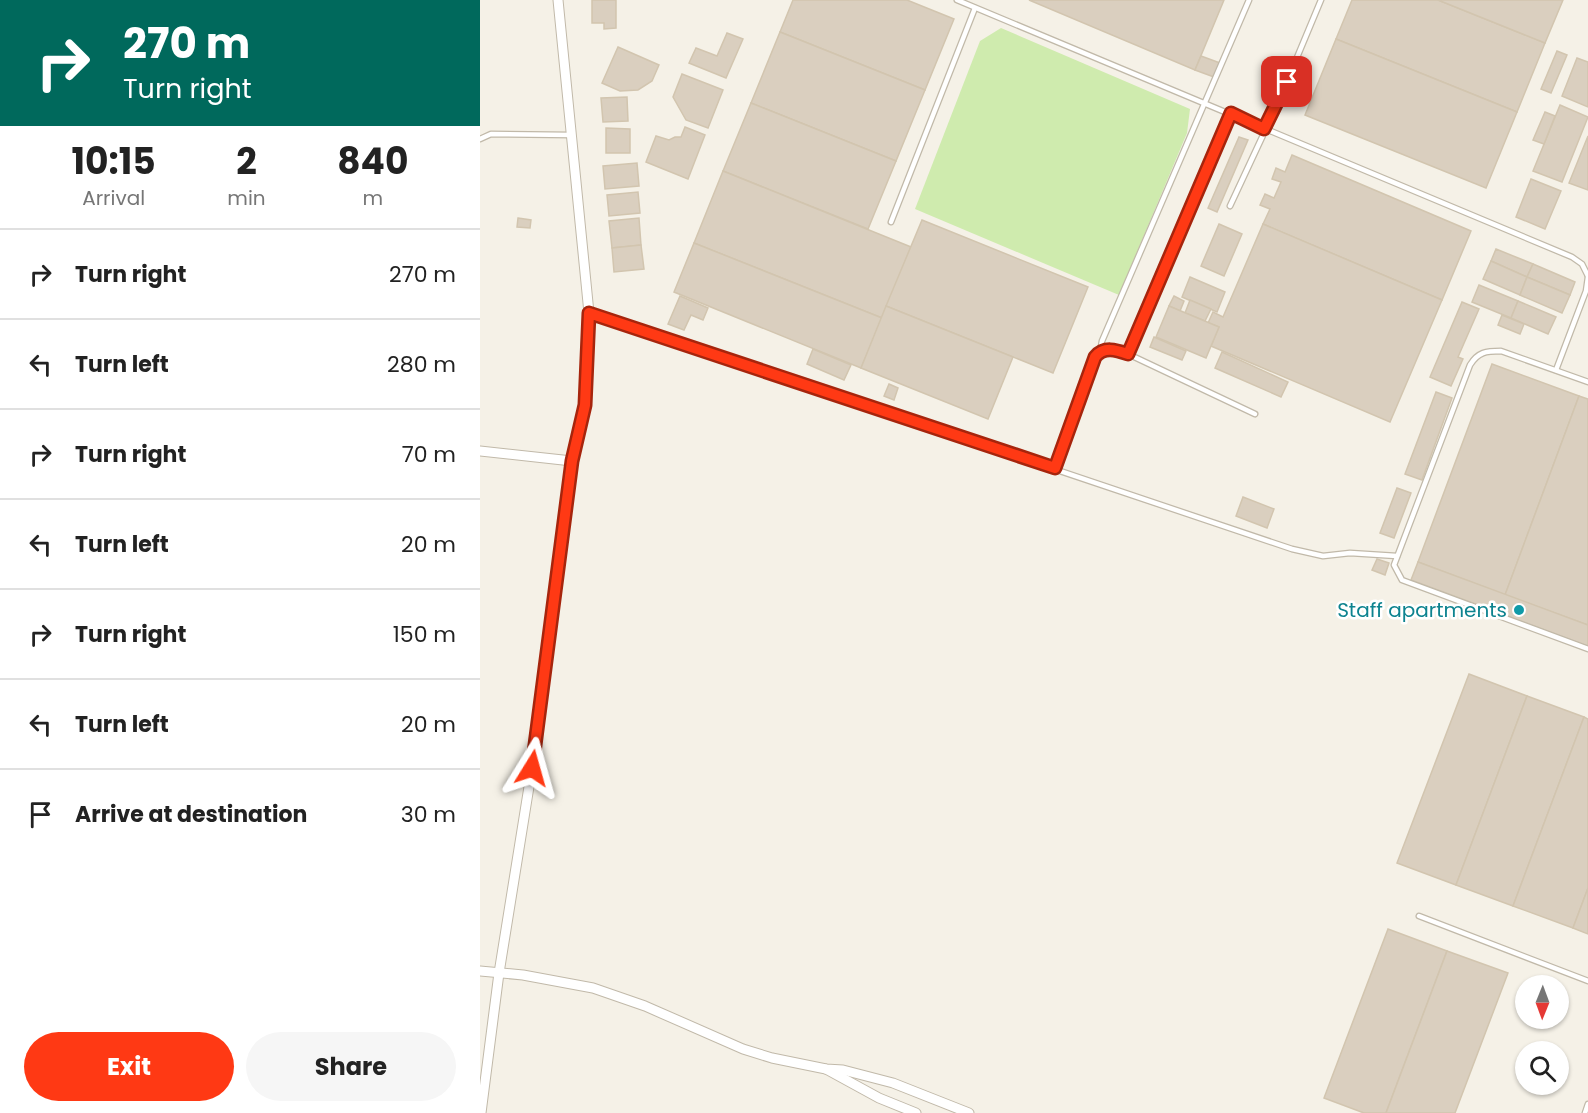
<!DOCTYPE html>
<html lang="en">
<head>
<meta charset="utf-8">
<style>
  :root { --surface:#fff; --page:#f6f6f6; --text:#222; --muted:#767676; --line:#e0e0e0; --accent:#ff3914 }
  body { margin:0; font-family:Poppins,sans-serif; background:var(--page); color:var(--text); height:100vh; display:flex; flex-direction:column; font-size:22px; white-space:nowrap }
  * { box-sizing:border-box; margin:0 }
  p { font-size:20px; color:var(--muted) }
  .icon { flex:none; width:33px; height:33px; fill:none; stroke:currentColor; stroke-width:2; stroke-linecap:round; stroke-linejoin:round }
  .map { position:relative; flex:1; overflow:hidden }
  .panel { display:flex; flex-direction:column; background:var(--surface); width:480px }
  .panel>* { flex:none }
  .hud { background:#00695c; color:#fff; overflow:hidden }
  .needle { width:39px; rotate:181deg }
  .tools { position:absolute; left:1035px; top:975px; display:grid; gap:12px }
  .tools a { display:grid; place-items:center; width:54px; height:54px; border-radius:50%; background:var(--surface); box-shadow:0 2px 4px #0004; font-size:30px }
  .pin { position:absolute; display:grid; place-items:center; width:51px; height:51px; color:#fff; margin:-26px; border-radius:12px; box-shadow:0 3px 9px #0006 }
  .me { position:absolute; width:66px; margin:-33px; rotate:8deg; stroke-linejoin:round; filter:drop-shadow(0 0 4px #0008) }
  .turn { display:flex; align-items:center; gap:21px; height:126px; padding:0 24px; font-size:27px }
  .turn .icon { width:78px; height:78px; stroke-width:2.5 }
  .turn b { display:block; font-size:42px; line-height:51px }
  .eta { display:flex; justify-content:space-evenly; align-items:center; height:102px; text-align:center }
  .eta b { font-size:36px; font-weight:700; line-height:42px }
  .button { display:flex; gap:12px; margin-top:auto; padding:12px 24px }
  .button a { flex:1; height:69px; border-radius:36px; background:var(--accent); color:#fff; font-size:24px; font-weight:700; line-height:69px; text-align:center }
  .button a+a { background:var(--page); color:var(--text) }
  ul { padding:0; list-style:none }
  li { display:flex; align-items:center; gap:18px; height:90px; padding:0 24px; border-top:2px solid var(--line) }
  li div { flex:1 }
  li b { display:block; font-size:22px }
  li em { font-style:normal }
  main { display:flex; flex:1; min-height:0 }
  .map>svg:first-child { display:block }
  .green { fill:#cfebae }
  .building { fill:#dacfbf; stroke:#d2c5af; stroke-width:1.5 }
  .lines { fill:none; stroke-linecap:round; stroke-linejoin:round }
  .lane-casing { stroke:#c1b9a9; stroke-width:7 }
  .street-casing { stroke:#c1b9a9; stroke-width:11 }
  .lane { stroke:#fff; stroke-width:4.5 }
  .street { stroke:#fff; stroke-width:9 }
  .route-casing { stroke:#a6250d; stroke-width:15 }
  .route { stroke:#ff3914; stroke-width:10 }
  .culture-dot { fill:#0f9aa8; stroke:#fff; stroke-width:2 }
  .labels { text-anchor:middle; stroke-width:5; stroke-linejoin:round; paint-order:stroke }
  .culture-label { font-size:20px; fill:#0d838f; stroke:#fff; text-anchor:end }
</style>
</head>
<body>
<main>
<section class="panel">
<div class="hud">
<div class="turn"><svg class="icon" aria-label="right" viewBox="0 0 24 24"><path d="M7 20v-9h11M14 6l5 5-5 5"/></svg><div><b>270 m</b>Turn right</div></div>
</div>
<div class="eta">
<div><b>10:15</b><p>Arrival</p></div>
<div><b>2</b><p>min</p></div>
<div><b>840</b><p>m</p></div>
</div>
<ul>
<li><svg class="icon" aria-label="right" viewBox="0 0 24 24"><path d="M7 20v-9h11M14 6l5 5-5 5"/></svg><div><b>Turn right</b></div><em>270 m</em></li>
<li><svg class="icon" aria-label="left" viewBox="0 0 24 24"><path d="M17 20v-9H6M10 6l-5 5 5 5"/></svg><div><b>Turn left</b></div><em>280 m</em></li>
<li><svg class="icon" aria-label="right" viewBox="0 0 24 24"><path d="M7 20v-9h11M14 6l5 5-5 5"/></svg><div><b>Turn right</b></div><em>70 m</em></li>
<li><svg class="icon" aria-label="left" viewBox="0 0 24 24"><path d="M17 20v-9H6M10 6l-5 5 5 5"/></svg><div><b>Turn left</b></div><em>20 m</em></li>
<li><svg class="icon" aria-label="right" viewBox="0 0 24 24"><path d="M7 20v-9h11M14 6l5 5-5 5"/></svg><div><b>Turn right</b></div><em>150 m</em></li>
<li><svg class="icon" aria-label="left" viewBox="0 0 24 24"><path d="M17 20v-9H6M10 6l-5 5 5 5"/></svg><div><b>Turn left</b></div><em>20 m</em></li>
<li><svg class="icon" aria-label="arrive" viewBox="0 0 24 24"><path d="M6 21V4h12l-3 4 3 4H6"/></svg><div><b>Arrive at destination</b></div><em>30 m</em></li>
</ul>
<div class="button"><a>Exit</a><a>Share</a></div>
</section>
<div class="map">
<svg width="1108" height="1113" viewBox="0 0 1108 1113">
  <rect width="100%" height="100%" fill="#f5f1e7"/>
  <!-- green -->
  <path class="green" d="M521,28L710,109L707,133L639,295L435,209L500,41Z"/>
  <!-- building -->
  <g class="building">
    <path d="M112,0H136V28L124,29V23H112Z"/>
    <path d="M313,0H427L474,19L445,90L300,32Z"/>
    <path d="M549,0H744L715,70Z"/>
    <path d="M872,0H958L1065,43L1037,112L856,39Z"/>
    <path d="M958,0H1083L1065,43Z"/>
    <path d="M300,32L445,90L416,161L271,103Z"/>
    <path d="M247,33L263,39L246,78L209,63L216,48L237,56Z"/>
    <path d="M856,39L1037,112L1006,188L825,115Z"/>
    <path d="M138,47L179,65L172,81L158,90L140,91L122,83Z"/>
    <path d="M1077,51L1087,55L1071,93L1061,89Z"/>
    <path d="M721,56L740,63L734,77L715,70Z"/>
    <path d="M1097,58L1108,62V107L1082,96Z"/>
    <path d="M202,74L243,90L228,128L206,120L193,97Z"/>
    <path d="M147,97L148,121L123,122L121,98Z"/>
    <path d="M271,103L416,161L388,229L243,171Z"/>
    <path d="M1080,105L1108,117L1082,182L1053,171Z"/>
    <path d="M1065,112L1075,116L1064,144L1053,140Z"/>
    <path d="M205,127L225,135L208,179L166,162L176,136L189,140L195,137H201Z"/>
    <path d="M126,128L150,129V153H126Z"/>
    <path d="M1108,136V190L1089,183Z"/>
    <path d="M759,137L768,140L737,212L728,208Z"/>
    <path d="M812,155L991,231L962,300L783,224L790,209L780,205L785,194L794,198L801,182L792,179L796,168L805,172Z"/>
    <path d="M157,163L159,186L125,189L123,166Z"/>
    <path d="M243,171L431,247L402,318L214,243Z"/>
    <path d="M1051,179L1081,191L1065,229L1036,217Z"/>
    <path d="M158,192L160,213L129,216L127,195Z"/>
    <path d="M38,218L51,220L50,228L37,227Z"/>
    <path d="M159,218L161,245L132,248L129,221Z"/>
    <path d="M442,220L608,287L573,373L406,306Z"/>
    <path d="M739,224L762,234L744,276L721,266Z"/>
    <path d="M783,224L962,300L910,422L731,346L739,327L728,323L733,312L743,317Z"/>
    <path d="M214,243L402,318L381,368L194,292Z"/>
    <path d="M161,245L164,269L134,272L132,248Z"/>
    <path d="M1016,249L1053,264L1047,277L1011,261Z"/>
    <path d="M1011,261L1047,277L1040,295L1003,279Z"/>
    <path d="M1053,264L1095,282L1090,295L1047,277Z"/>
    <path d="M710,277L745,292L737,312L702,297Z"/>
    <path d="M1047,277L1090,295L1082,313L1040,295Z"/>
    <path d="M999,285L1038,301L1031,318L992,302Z"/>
    <path d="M200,296L228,308L223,320L211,315L204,330L188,324Z"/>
    <path d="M694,296L704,301L700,311L689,306Z"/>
    <path d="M710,300L731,309L725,321L705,313Z"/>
    <path d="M1038,301L1076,317L1068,334L1031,318Z"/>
    <path d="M982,302L999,309L978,357L983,359L971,386L950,377Z"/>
    <path d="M406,306L533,357L508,419L381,368Z"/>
    <path d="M689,306L739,327L726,358L676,337Z"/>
    <path d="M1022,315L1044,324L1040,334L1018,325Z"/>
    <path d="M674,337L706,351L702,360L670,347Z"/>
    <path d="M333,349L371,365L364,380L327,364Z"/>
    <path d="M742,352L808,382L801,397L735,368Z"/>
    <path d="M1012,364L1099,396L1025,595L938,562Z"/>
    <path d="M409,384L418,388L414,400L404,396Z"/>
    <path d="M956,392L972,398L942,480L925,474Z"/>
    <path d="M1099,396L1108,399V625L1025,595Z"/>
    <path d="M917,488L931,493L914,538L900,533Z"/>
    <path d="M763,497L794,509L787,528L756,516Z"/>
    <path d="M897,559L909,563L905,575L892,570Z"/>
    <path d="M938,562L1108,625V646L931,580Z"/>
    <path d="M989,674L1047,696L976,885L917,863Z"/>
    <path d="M1047,696L1104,717L1033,906L976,885Z"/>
    <path d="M1104,717L1108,719V888L1093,928L1033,906Z"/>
    <path d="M1108,888V934L1093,928Z"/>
    <path d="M908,929L967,951L906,1113H884L844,1098Z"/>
    <path d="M967,951L1028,973L975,1113H906Z"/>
  </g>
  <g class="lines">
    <!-- lane casing -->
    <g class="lane-casing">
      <g id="lane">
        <path d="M477,0L1092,257L1102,264L1108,276"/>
        <path d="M0,139L11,134L92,135"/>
        <path d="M750,206L798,103L841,0"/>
        <path d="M411,222L495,8"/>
        <path d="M110,313L812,549L843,556L870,553L917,556"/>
        <path d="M620,352L622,341L769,0"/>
        <path d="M648,354L751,113"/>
        <path d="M1076,370L1106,291L1108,277"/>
        <path d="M1108,382L1021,351C1006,351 998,352 990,365L914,565L922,580L1108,649"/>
        <path d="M575,468L615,357C624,346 636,350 648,354L775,414"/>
        <path d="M939,916L1108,981"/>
        <path d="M1105,1113L1108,1104"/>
      </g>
    </g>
    <!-- street casing -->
    <g class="street-casing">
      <g id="street">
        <path d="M0,451L92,461"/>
        <path d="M0,971L43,975L113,988L165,1006L263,1049L292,1058L346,1069L363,1070L413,1083L489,1113"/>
        <path d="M346,1069L399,1098L436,1113"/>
        <path d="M1,1113L19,973L52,768L92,461L105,405L109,313L78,0"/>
      </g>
    </g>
    <!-- lane -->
    <use href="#lane" class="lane"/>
    <!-- street -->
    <use href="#street" class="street"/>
  </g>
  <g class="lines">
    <!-- route casing -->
    <g class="route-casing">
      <path id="route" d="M52,768L92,461L105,405L109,313L575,468L615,357C624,346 636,350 648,354L751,113L784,129L807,82"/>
    </g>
    <!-- route -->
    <use href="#route" class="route"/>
  </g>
  <!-- markers -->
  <circle class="culture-dot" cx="1039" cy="610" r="6"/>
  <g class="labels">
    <!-- culture labels -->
    <g class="culture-label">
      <text x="1027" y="617">Staff apartments</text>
    </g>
  </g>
</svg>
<div class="tools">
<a><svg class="needle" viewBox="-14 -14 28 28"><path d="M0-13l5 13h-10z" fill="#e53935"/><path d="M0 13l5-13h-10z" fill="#767676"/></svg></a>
<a><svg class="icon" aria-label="search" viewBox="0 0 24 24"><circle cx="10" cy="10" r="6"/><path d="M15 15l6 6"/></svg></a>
</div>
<div class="pin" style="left:807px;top:82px;background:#d93025"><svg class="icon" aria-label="arrive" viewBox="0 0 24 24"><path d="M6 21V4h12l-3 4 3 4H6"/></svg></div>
<svg class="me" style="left:52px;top:768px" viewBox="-20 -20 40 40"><path d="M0-17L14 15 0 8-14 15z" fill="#ff3914" stroke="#fff" stroke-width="4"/></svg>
</div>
</main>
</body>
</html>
